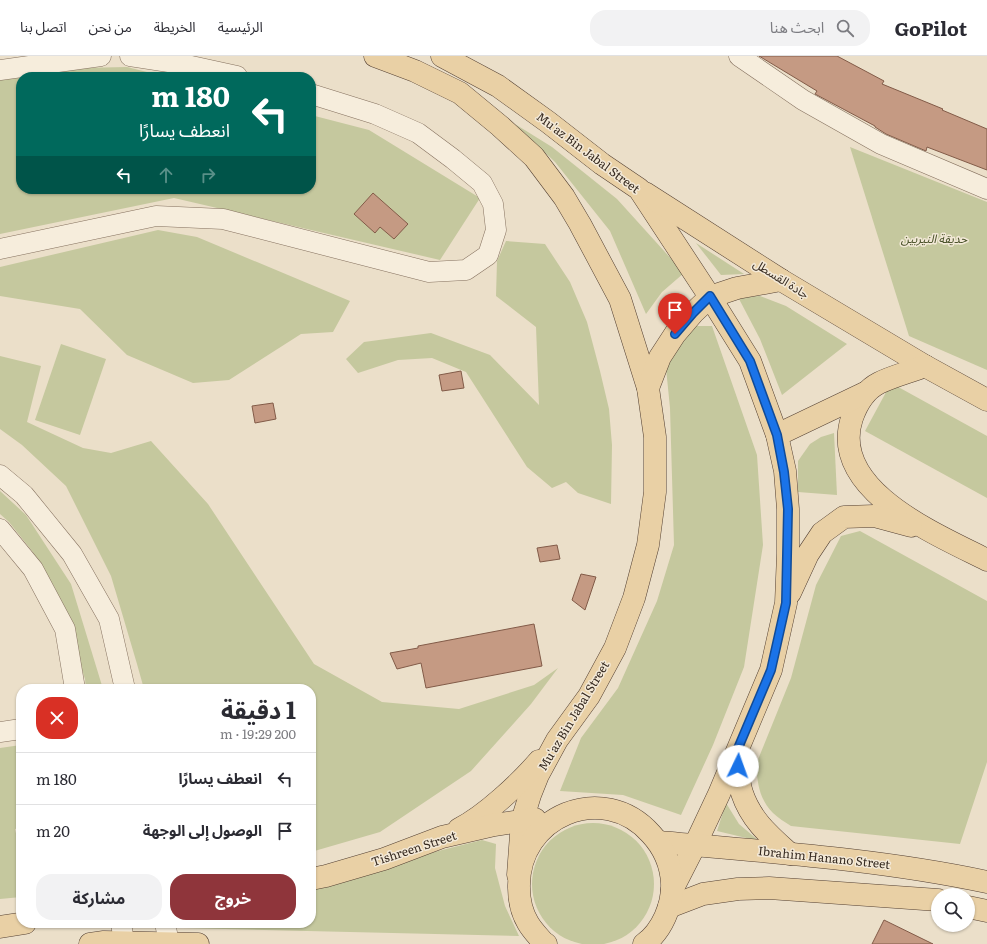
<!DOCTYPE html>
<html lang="ar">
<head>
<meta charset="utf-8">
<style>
  :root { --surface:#fff; --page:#f2f2f3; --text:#2b2b33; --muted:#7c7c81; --line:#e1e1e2; --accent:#8f353b }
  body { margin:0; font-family:Literata,"Noto Sans Arabic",serif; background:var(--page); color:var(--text); direction:rtl; height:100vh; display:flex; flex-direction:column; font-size:15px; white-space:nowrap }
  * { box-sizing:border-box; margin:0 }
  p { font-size:13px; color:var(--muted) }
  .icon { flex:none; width:22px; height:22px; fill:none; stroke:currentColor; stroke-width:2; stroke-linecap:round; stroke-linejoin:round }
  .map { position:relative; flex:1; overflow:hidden; direction:ltr }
  .details { position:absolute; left:16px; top:628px; width:300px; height:244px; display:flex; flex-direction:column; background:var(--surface); border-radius:16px; box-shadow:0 1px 3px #0004; direction:rtl }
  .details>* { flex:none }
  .hud { position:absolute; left:16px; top:16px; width:300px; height:122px; border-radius:16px; box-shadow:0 1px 3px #0004; direction:rtl; background:#00695c; color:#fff; overflow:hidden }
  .tools { position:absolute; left:931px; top:832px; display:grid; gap:8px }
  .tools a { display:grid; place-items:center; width:44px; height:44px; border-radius:50%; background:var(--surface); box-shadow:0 1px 3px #0004; font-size:20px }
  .pin { position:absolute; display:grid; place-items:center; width:34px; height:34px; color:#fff; margin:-41px -17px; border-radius:50% 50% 50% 0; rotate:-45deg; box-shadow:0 0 4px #0007 }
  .pin .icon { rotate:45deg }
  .me { position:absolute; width:44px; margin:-22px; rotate:3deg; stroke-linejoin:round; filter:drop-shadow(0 0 3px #0008) }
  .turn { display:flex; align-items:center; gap:14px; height:84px; padding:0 20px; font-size:18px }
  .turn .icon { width:52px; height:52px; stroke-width:2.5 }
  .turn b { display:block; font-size:28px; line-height:34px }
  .lanes { display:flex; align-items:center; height:38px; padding:0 20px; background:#0003; justify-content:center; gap:20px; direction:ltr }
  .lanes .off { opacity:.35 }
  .round { display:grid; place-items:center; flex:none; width:42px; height:42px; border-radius:16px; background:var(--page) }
  .overview { display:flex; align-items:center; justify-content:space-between; height:68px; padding:0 20px }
  h1 { font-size:24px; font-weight:700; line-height:30px }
  .action { display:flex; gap:8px; margin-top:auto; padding:8px 20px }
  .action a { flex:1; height:46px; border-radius:16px; background:var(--accent); color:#fff; font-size:16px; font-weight:700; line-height:46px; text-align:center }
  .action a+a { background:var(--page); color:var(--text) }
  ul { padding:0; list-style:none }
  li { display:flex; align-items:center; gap:12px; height:52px; padding:0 20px; border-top:1px solid var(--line) }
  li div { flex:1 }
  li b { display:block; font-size:15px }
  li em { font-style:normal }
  header { display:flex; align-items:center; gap:24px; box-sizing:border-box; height:56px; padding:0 20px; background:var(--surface); border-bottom:1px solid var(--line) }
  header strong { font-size:19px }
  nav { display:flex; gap:22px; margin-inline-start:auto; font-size:14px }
  .search { width:280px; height:36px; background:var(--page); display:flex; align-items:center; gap:10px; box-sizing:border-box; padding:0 14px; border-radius:16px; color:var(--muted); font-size:15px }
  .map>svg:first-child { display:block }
  .green { fill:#c5c89e }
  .building { fill:#c59a83; stroke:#825b48 }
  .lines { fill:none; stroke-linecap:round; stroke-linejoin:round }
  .minor-casing { stroke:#85715f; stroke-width:21 }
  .major-casing { stroke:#544033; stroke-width:23 }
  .minor { stroke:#f6eddc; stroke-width:20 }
  .major { stroke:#e9d0a5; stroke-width:22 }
  .route-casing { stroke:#114b97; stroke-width:10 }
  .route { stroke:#1a73e8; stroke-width:7 }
  .labels { text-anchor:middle; stroke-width:3; stroke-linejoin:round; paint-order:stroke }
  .street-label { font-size:12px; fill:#372b21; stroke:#f3e9d8 }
  .park-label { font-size:12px; font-style:italic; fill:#4a522a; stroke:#f3e9d8 }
</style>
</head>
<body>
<header>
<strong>GoPilot</strong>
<div class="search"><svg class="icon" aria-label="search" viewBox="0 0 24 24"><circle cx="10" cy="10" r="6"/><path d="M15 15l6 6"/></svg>ابحث هنا</div>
<nav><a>الرئيسية</a><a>الخريطة</a><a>من نحن</a><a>اتصل بنا</a></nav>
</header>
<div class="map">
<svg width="987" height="888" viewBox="0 0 987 888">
  <rect width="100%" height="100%" fill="#ebdfc9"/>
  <!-- green -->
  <g class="green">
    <path d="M127,11L167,21H21V133H311V59L369,74L480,142L440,204L174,142L0,178V22L79,12Z"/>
    <path d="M515,68L552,91L617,143L684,217L662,236L646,258L610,175L555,106Z"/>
    <path d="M850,91L987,146V314L909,280Z"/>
    <path d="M158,174L197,181L350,245L333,276L301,278L229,324L193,327L127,299L80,253L0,240V211Z"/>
    <path d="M506,185L545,188L570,226L587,266L600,315L609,353L612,389L611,448L578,437L566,426L552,432L527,411L466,316L432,302L398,304L358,317L346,303L364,286L431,277L490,299L539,349L536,271L496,240L497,205Z"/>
    <path d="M696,187L744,218L721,219Z"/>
    <path d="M760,240L786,250L847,288L782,339L760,283L738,241Z"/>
    <path d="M692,270H712L757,399L763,489L744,611L713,689L681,759L623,739L560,735L581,682L618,632L657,545L674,489L670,352L666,312L675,288Z"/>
    <path d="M61,288L106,303L80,379L35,364Z"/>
    <path d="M0,300L41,310L27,366L83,392L111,397L151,385L208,448L314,608L382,646L459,653L534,629L558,612L531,648L471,715L380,776L311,796V633H144L137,608L111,520L66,430L22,389L0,373Z"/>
    <path d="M891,327L987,380V442L865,375Z"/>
    <path d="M834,377L837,439L798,436V405L810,388L821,381Z"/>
    <path d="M0,435L26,459L71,528L103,633H86L85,623L55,532L32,495L9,466L0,458Z"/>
    <path d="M860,475L987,545V706L960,788L791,770C785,766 778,762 773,757C759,744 756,722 757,706L791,622L816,529L841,480Z"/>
    <path d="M21,689V772L15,773L17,782H21V841L0,843V692Z"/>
    <path d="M726,747L739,768L759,785L717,775Z"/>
    <circle cx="593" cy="828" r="61"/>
    <path d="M482,784L496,788L495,812L505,850L519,880L183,872V867H311V827Z"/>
  </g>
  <!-- building -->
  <g class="building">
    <path d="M759,0H837L884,25L882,28L943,53L942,54L987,73V114L927,91L926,95L886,78L875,71V70L815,38L817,35Z"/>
    <path d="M373,137L408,168L394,183L380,171L375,177L354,158Z"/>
    <path d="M461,315L464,332L442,335L439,319Z"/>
    <path d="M273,347L276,363L255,367L252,350Z"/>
    <path d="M557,489L560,503L540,506L537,492Z"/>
    <path d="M581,518L596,521L585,554L572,544Z"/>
    <path d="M534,568L542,610L426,632L421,607L397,613L390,597L418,592V590Z"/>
    <path d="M884,864L933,888H872Z"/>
  </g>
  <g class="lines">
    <!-- minor casing -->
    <g class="minor-casing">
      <g id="minor">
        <path d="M130,0L182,8L237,20"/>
        <path d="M739,0L803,44L881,88L987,133"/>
        <path d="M0,14L101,0"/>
        <path d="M0,193L156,160L223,163L429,216L466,214L488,199L496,174L493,148L482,127L453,103L418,77L375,58L311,38"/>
        <path d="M0,419L24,439L72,498L109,563L125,633"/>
        <path d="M0,473L33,513L65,573L75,633"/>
        <path d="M0,676L21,673"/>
        <path d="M121,867L124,886"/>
        <path d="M165,867L169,887"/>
      </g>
    </g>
    <!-- major casing -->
    <g class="major-casing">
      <g id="major">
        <path d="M375,0L415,15L460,37L500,70L534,101L564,141L580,168L620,243L648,332L655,381V436L648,489L634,542L615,592L589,640L557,684L538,719L530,739L522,765L518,819"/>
        <path d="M442,0L498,30L548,66L602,108L639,133L710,241L750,305L777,379L785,415L788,453V498L786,547L771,614L719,738L695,789L672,834"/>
        <path d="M645,137L781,224L925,310"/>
        <path d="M648,332L660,301L675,278L693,257L710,241L737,232L781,224"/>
        <path d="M987,344L925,310C910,316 893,320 879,327C865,334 857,348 852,362C828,434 938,479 987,504"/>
        <path d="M777,379L865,337"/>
        <path d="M790,537L808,498L822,477L844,461L874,460L911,470"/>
        <path d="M737,699C738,711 738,725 742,737C751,764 769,779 790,798"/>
        <path d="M459,773C485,760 520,727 539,705"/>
        <path d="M659,786C769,796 879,803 987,826"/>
        <path d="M311,823L326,820L384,803L442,781L494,769L535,763"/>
        <path d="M669,851L703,838L738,833L769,832L938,844"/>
        <path d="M968,851L987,855"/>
        <path d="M0,871L25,867"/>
        <path d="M90,888L104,886L198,888"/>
        <path d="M546,888L543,886C538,880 532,874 528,867C522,857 519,844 519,832C517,760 603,724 651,778C664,792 671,808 672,827C673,849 662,875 644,888"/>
      </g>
    </g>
    <!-- minor -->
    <use href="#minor" class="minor"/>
    <!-- major -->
    <use href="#major" class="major"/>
  </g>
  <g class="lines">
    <!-- route casing -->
    <g class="route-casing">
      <path id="route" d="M675,278L693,257L710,240L750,305L777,379L784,416L788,453L786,547L771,614L736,697L738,710"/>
    </g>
    <!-- route -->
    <use href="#route" class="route"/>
  </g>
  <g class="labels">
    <!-- street labels -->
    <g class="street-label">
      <text transform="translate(588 97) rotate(37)" y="4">Mu'az Bin Jabal Street</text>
      <text transform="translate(781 223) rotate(32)" y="4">جادة القسطل</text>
      <text transform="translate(574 660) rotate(-59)" y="4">Mu'az Bin Jabal Street</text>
      <text transform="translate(414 793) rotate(-18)" y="4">Tishreen Street</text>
      <text transform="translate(824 802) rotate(6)" y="4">Ibrahim Hanano Street</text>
    </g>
    <!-- park labels -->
    <g class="park-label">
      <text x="934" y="187">حديقة النيربين</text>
    </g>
  </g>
</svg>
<div class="tools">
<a><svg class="icon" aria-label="search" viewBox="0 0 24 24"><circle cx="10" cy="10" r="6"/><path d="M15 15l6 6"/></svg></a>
</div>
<div class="pin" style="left:675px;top:278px;background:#d93025"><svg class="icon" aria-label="arrive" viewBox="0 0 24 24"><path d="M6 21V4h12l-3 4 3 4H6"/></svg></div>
<svg class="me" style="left:738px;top:710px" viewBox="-20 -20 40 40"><circle r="19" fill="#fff"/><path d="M0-13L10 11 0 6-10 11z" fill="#1a73e8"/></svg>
<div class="hud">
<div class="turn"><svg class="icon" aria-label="left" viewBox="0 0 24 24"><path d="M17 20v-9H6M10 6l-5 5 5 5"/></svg><div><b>180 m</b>انعطف يسارًا</div></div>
<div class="lanes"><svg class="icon" aria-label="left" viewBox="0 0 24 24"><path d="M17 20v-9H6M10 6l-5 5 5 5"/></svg><svg class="icon off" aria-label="ahead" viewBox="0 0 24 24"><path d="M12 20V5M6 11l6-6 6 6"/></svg><svg class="icon off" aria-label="right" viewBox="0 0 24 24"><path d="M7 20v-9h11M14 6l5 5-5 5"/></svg></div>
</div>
<section class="details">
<div class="overview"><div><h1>1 دقيقة</h1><p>200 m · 19:29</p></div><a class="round" style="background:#d93025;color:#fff"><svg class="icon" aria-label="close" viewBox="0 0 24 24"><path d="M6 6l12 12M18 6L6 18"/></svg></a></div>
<ul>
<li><svg class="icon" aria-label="left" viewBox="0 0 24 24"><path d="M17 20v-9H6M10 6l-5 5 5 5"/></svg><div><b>انعطف يسارًا</b></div><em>180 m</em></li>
<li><svg class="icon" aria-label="arrive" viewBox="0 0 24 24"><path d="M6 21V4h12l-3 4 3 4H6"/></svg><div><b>الوصول إلى الوجهة</b></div><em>20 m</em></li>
</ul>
<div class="action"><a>خروج</a><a>مشاركة</a></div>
</section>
</div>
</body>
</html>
